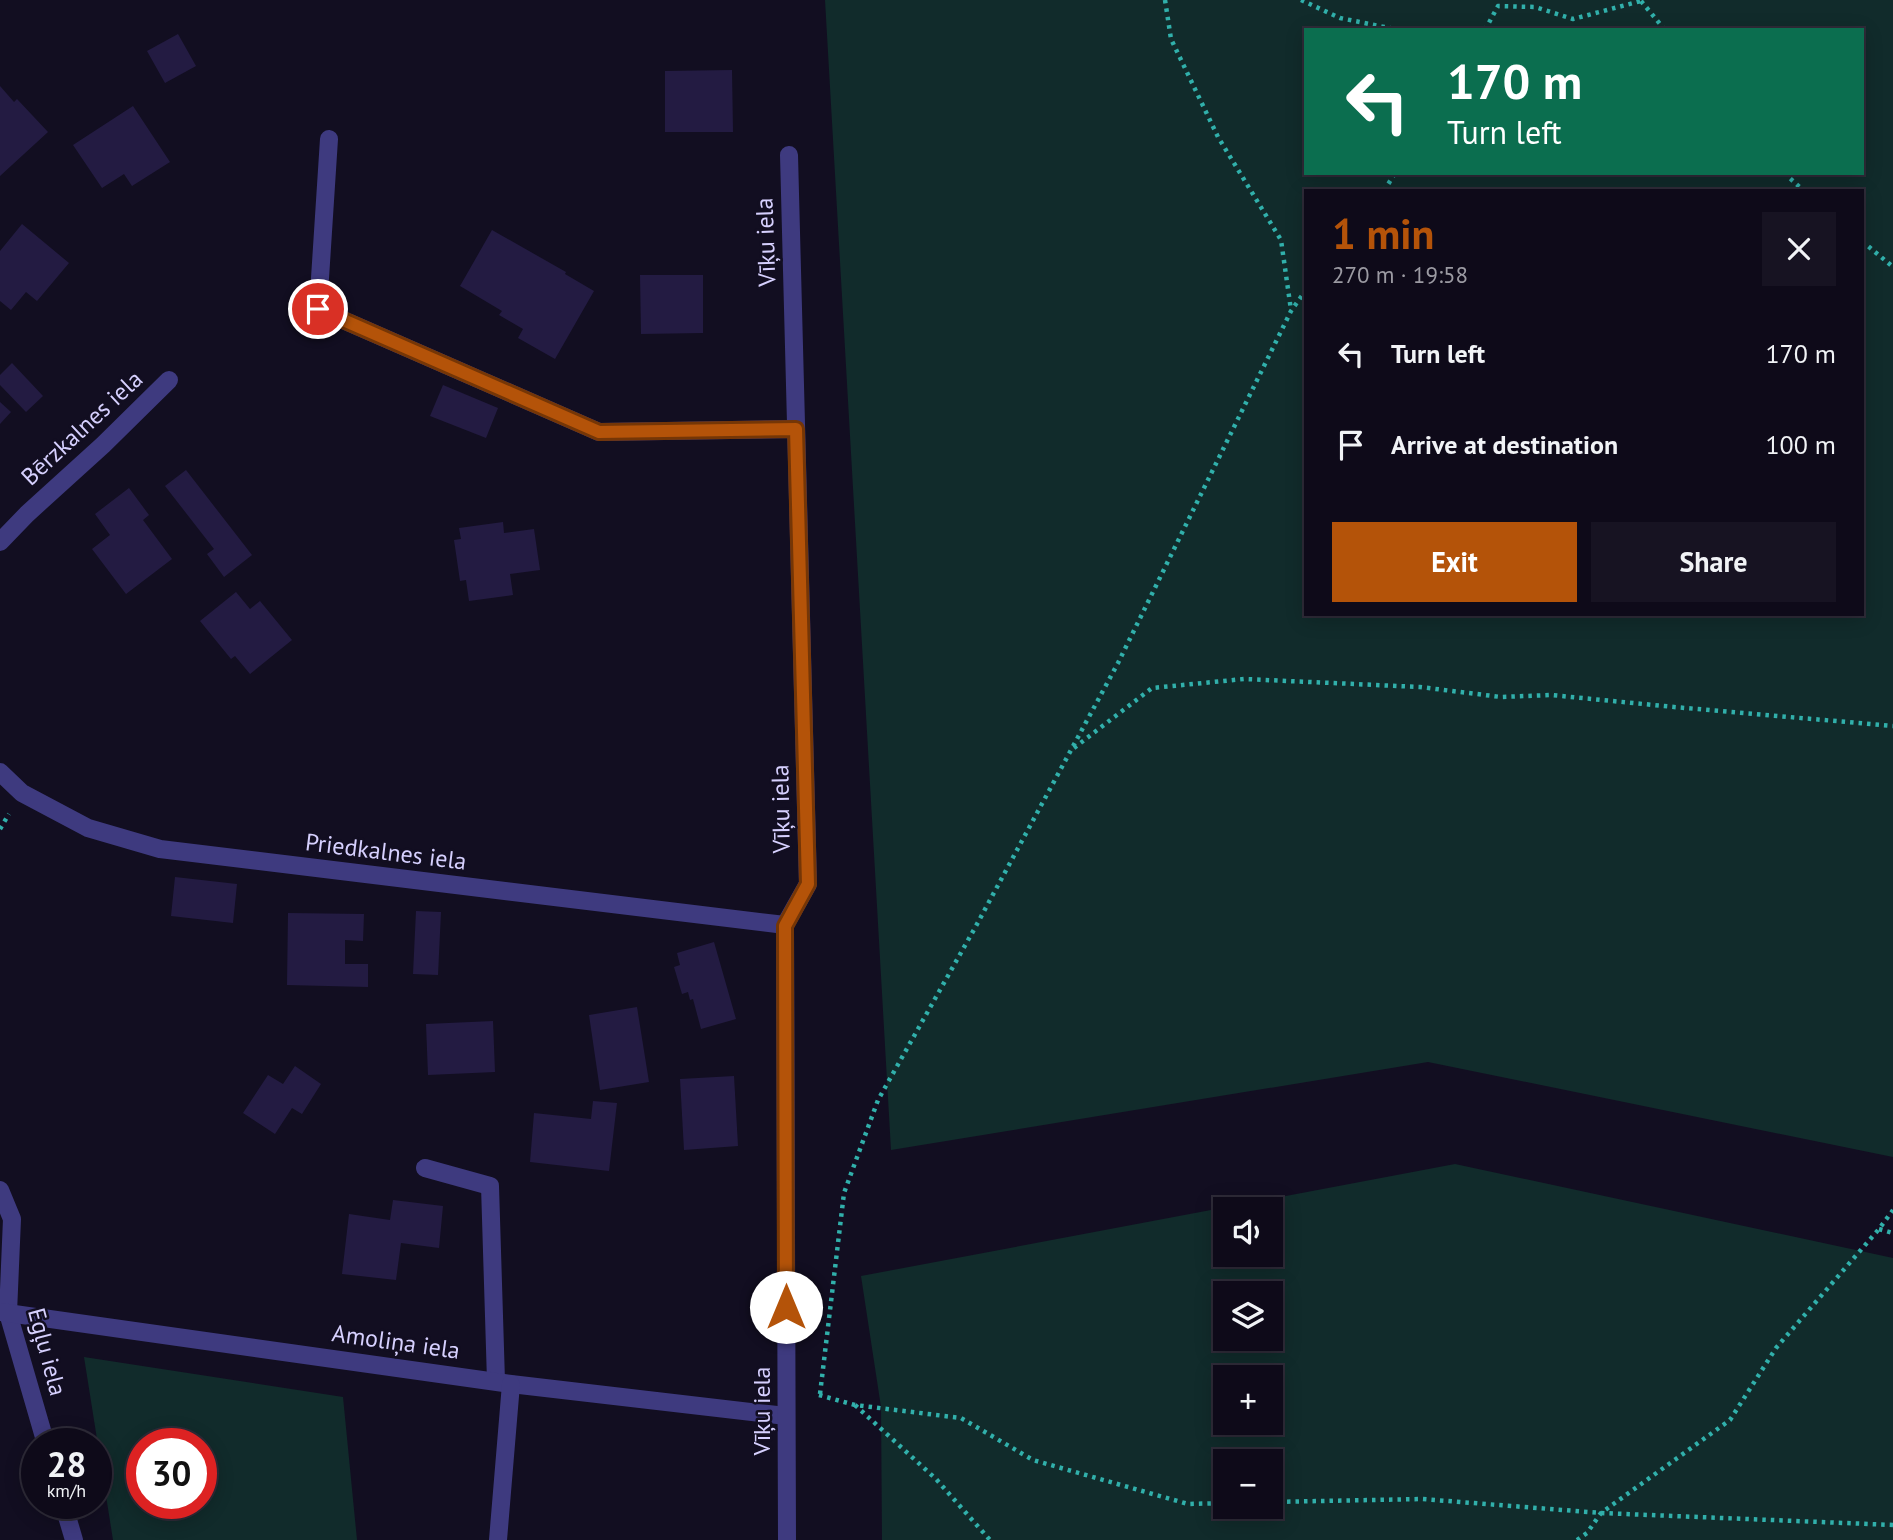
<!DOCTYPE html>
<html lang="en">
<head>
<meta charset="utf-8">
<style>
  :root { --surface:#0e0a19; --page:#171322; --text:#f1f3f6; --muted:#9b9aa2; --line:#2e2b38; --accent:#b45309 }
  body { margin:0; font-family:"PT Sans",sans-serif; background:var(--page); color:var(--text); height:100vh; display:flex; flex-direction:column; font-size:26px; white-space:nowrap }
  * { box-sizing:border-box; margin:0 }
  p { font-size:23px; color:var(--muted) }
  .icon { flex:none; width:38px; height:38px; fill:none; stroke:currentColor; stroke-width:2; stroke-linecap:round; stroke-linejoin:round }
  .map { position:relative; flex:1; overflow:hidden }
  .sheet { position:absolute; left:1304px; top:189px; width:560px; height:427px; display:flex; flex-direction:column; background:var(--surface); border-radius:0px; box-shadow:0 4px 18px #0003,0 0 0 2px var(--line) }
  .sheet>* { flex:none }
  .guide { position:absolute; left:1304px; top:28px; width:560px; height:147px; border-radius:0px; box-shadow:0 4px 18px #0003,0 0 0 2px var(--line); background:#0b6e4f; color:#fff; overflow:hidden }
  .fabs { position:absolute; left:1213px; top:1197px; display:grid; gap:14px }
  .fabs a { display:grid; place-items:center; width:70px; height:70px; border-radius:0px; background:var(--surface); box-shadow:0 4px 18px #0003,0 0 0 2px var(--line); font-size:35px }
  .speed { position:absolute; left:21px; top:1428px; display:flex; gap:14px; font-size:35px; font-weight:700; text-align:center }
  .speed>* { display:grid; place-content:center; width:91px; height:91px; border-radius:50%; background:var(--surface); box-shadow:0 4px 18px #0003,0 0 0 2px var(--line); line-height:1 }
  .speed small { font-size:18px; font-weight:400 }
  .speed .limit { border:10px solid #d22; background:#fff; color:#111 }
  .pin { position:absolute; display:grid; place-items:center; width:60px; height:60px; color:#fff; margin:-30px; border:4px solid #fff; border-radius:50%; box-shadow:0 2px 7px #0007 }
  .me { position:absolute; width:77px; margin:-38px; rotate:0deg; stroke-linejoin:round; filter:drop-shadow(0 0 5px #0008) }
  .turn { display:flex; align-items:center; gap:24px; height:147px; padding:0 28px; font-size:32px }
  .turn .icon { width:91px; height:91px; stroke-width:2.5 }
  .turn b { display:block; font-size:49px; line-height:60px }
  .round { display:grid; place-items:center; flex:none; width:74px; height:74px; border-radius:0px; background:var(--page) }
  .overview { display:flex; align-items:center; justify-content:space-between; height:119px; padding:0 28px }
  h1 { font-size:42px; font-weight:600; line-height:52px; color:var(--accent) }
  .cta { display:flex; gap:14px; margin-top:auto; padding:14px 28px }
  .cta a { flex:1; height:80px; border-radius:0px; background:var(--accent); color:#fff; font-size:28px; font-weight:600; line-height:80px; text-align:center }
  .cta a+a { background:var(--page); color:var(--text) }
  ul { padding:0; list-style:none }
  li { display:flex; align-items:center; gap:21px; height:91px; padding:0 28px }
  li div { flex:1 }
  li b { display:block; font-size:26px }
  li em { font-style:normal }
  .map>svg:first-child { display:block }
  .green { fill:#112b2b; fill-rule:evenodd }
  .building { fill:#231b42 }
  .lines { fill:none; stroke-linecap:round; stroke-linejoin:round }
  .path { stroke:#31b0ab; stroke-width:4.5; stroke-dasharray:3.5 5; stroke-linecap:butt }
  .minor { stroke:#3e3a7f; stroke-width:18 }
  .route-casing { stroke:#753606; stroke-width:18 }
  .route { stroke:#b45309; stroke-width:12 }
  .labels { text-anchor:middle; stroke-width:5; stroke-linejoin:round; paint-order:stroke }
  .street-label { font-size:24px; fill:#d6d0fe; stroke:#120e21 }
</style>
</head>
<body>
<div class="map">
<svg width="1893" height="1540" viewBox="0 0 1893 1540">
  <rect width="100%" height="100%" fill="#120e21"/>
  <!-- green -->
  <g class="green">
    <path d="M825,0H1893V1157L1428,1062L891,1150ZM1306,30H1862V173H1306ZM1306,191H1862V614H1306Z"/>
    <path d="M1455,1164L1893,1258V1540H882L881,1407L861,1276ZM1225,1209H1270V1255H1225ZM1225,1293H1270V1339H1225ZM1225,1377H1270V1423H1225ZM1225,1461H1270V1507H1225Z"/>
    <path d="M84,1357L343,1397L357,1540H113ZM142,1444H201V1503H142Z"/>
  </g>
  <!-- building -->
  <g class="building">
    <path d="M178,34L196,66L165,83L147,51Z"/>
    <path d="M732,70L733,132H665V71Z"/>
    <path d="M0,86L14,102L17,99L48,132L0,176Z"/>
    <path d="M133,106L170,162L132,186L124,174L102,188L73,145Z"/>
    <path d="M22,224L69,263L37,301L26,292L11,310L0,301V251Z"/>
    <path d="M492,230L566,272L565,274L594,291L555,359L518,338L523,329L499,315L502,311L460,286Z"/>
    <path d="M640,275H703V333L641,334Z"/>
    <path d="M12,363L43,396L26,412L0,385V375Z"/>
    <path d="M443,385L498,408L486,438L430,416Z"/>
    <path d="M0,402L11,412L0,424Z"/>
    <path d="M186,470L252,555L224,577L207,554L214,549L165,486Z"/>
    <path d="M129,488L149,515L143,520L172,559L126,594L92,549L110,535L95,514Z"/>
    <path d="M503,522L504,533L534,529L540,570L510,574L513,595L469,601L466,580L460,581L454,540L461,539L459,528Z"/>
    <path d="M236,592L250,609L260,601L292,640L250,674L235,656L231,659L200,621Z"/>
    <path d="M175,877L237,884L233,923L171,916Z"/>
    <path d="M416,911L441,912L438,975L413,974Z"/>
    <path d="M288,913L364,914L363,941L345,940V964H368V987L287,985Z"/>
    <path d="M714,942L736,1019L701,1029L693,999L690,1000L688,992L682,994L674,967L680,965L677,953Z"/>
    <path d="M637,1007L649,1082L600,1090L589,1015Z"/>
    <path d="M493,1021L495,1072L428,1075L426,1024Z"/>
    <path d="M295,1066L321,1084L302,1114L292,1108L275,1134L243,1113L268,1075L283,1084Z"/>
    <path d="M734,1076L738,1146L684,1150L680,1079Z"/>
    <path d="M593,1101L617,1103L609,1171L530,1162L534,1113L591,1119Z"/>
    <path d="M393,1200L443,1206L439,1248L401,1243L396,1280L342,1274L349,1214L390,1220Z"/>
  </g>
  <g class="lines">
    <!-- path -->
    <g class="path">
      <path d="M1165,0L1171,39L1218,137L1281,240L1291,310"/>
      <path d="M1301,0L1340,18L1399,30"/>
      <path d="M1641,1L1665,30"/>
      <path d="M1485,30L1498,6L1535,7L1573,19L1641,1"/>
      <path d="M1784,173L1804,191"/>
      <path d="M1384,191L1395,173"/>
      <path d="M1862,241L1893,267"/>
      <path d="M1074,748L1152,688L1244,679L1420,687L1501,697L1551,695L1674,707L1893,726"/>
      <path d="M0,829L9,814"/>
      <path d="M1879,1229L1893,1233"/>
      <path d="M820,1394L844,1193L878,1100L976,926L1118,663L1291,311L1306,290"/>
      <path d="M819,1395L855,1405L961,1418L1033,1460L1188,1504L1225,1503"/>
      <path d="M855,1405L936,1479L990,1540"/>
      <path d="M1270,1502L1422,1499L1601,1513L1893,1525"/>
      <path d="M1577,1540L1587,1533L1601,1513L1730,1420L1776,1348L1879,1229L1893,1210"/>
    </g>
    <!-- minor -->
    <g class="minor">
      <path d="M329,139L318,309L599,432L796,429"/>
      <path d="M0,542L27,514L103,445L169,380"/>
      <path d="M0,772L22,793L88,828L160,849L785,925"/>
      <path d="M425,1168L490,1186L496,1381"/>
      <path d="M0,1190L12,1219L8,1313L46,1444"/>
      <path d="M0,1312L511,1384L786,1416"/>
      <path d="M63,1503L74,1540"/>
      <path d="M498,1540L511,1384"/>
      <path d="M787,1540L785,925L808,884L789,155"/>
    </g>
  </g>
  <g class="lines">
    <!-- route casing -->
    <g class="route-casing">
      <path id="route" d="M318,309L599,432L796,429L808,884L785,926L786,1307"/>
    </g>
    <!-- route -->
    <use href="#route" class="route"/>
  </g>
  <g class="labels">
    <!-- street labels -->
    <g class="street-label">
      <text transform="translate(766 242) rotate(-92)" y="8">Vīķu iela</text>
      <text transform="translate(82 428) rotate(-43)" y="8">Bērzkalnes iela</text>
      <text transform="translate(781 809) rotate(-91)" y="8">Vīķu iela</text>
      <text transform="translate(386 852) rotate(7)" y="8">Priedkalnes iela</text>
      <text transform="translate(396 1342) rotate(8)" y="8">Amoliņa iela</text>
      <text transform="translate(47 1352) rotate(75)" y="8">Egļu iela</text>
      <text transform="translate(762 1411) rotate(-90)" y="8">Vīķu iela</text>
    </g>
  </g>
</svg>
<div class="fabs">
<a><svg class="icon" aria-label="sound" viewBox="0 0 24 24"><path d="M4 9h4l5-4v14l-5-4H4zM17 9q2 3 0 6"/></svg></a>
<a><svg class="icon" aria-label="layers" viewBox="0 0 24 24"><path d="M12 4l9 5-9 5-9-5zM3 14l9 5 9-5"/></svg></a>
<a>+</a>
<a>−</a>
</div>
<div class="speed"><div>28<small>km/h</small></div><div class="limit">30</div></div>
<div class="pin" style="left:318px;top:309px;background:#d93025"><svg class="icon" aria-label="arrive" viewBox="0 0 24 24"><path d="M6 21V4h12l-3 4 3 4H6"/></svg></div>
<svg class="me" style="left:786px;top:1307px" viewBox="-20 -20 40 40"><circle r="19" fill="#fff"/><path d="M0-13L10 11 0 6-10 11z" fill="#b45309"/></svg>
<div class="guide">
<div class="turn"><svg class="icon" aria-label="left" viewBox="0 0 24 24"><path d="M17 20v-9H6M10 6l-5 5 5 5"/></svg><div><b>170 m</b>Turn left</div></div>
</div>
<section class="sheet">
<div class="overview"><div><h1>1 min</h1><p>270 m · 19:58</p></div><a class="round"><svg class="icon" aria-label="close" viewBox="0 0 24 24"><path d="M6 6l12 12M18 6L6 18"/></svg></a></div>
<ul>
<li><svg class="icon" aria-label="left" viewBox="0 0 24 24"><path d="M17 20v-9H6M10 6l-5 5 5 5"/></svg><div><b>Turn left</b></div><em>170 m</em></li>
<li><svg class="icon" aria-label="arrive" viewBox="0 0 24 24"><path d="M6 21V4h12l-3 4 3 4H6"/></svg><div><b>Arrive at destination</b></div><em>100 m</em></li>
</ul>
<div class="cta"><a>Exit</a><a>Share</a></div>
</section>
</div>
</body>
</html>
